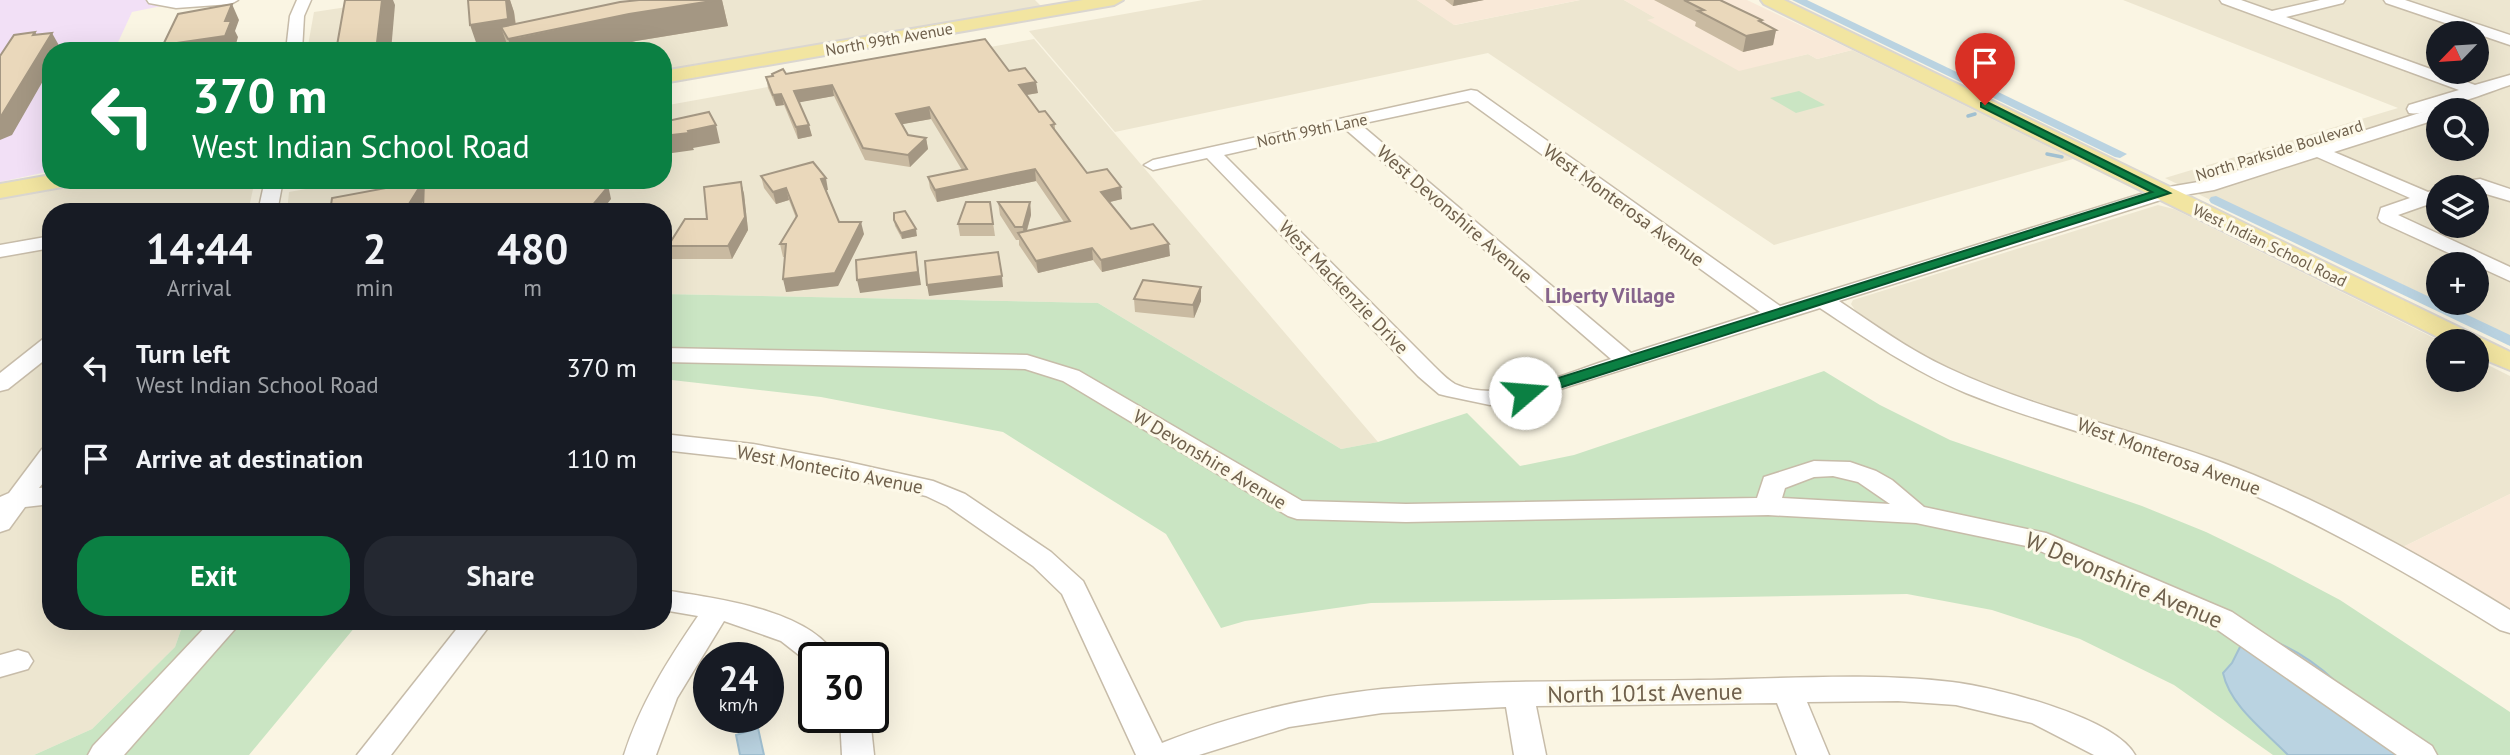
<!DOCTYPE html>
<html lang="en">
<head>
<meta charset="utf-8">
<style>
  :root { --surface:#171b24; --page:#242831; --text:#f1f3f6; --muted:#9ea1a6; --accent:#0b8043 }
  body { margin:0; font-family:"PT Sans",sans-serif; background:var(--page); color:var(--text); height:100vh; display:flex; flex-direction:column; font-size:26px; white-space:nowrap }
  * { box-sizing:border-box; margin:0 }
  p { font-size:23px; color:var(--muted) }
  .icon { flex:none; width:38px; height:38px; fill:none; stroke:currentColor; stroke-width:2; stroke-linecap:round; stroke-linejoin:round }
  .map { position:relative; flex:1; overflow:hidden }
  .side { position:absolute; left:42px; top:203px; width:630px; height:427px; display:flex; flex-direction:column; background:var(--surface); border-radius:28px; box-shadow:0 7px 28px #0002 }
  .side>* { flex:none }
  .hud { position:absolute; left:42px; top:42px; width:630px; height:147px; border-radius:28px; box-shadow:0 7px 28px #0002; background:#0b8043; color:#fff; overflow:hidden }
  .needle { width:46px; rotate:245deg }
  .controls { position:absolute; left:2426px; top:21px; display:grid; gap:14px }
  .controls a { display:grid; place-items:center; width:63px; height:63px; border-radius:50%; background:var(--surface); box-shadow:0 7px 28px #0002; font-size:35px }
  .speed { position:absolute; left:693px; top:642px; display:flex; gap:14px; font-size:35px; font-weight:700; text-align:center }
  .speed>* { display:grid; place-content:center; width:91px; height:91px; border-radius:50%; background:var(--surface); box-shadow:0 7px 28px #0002; line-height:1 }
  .speed small { font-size:18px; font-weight:400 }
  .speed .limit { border:4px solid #111; border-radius:10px; background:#fff; color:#111 }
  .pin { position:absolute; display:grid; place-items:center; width:60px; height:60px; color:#fff; margin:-72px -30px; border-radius:50% 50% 50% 0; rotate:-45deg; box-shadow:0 0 7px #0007 }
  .pin .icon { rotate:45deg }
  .me { position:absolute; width:77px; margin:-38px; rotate:72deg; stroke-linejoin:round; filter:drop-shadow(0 0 5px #0008) }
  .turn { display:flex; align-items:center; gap:24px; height:147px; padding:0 35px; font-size:32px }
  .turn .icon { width:91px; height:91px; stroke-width:2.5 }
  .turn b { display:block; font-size:49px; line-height:60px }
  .eta { display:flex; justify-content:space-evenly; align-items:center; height:119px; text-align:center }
  .eta b { font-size:42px; font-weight:800; line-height:49px }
  .primary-button { display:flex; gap:14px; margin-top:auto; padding:14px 35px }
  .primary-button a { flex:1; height:80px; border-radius:28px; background:var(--accent); color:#fff; font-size:28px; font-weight:800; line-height:80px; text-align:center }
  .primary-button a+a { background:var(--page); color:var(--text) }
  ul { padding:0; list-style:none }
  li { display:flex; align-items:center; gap:21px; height:91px; padding:0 35px }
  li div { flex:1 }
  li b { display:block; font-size:26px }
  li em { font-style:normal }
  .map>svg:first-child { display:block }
  .residential { fill:#ede6d0; fill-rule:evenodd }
  .commercial { fill:#f9e9d8 }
  .education { fill:#f2e0f6 }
  .green { fill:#cae5c3 }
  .water { fill:#bad3e1; stroke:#a1c0d1; stroke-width:2 }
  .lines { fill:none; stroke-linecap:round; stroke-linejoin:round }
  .stream { stroke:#a1c0d1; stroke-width:3.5 }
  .canal { fill:#bad3e1; fill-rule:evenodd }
  .minor-casing { stroke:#c7bca9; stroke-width:3 }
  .major-casing { stroke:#dad6d0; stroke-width:4 }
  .minor { fill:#fff; fill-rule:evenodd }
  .major { fill:#f2e5a1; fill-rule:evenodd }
  .wall { fill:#c9baa1 }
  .shaded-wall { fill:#a49783 }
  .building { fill:#ead8bb; stroke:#a49783; stroke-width:2 }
  .route { fill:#0b8043; stroke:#07532c; stroke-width:2 }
  .labels { text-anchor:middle; stroke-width:6; stroke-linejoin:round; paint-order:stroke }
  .far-street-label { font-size:16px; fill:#6f604c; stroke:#fdf9e9 }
  .street-label { font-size:19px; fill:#6f604c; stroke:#fdf9e9 }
  .neighbourhood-label { font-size:21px; font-weight:bold; fill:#86648c; stroke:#fdf9e9 }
  .near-street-label { font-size:23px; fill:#6f604c; stroke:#fdf9e9 }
</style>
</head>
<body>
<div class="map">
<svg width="2510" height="755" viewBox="0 0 2510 755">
  <rect width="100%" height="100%" fill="#faf5e3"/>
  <!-- residential -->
  <g class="residential">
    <path d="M393,0H1035L1041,6L663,70V51H307L314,12Z"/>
    <path d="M1203,0H1417L1455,25L1580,0H1624L1656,18L1649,20L1739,70L1808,54L1817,59L1852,50L2073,159L1774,245L1488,53L1115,132L1029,31Z"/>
    <path d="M2123,0H2510V345L2165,178L2398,108ZM2438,33H2476V72H2438ZM2438,110H2476V149H2438ZM2438,187H2476V226H2438ZM2438,264H2476V303H2438Z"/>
    <path d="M1034,39L1378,442L1341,449L1098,303L663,294V212H287L289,192L356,180H663V106Z"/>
    <path d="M107,180H255L248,212H51V621H184L175,647L92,729L34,755H0V199Z"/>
    <path d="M2158,205L2174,209L2440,341H2438V380H2476V359L2510,376V494L2401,548L2207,458L1979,382L1938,363L1900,341L1855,310L1851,304L1853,300Z"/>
  </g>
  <!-- commercial -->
  <g class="commercial">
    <path d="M1417,0H1580L1454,25Z"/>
    <path d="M1624,0H1747L1852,50L1817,59L1808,54L1739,71L1647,20L1655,18Z"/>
    <path d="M2510,494V612L2401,548Z"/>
  </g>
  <!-- education -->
  <path class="education" d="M0,0H191L132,12L114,51H51V171L0,182Z"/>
  <!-- green -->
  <g class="green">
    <path d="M1799,91L1825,105L1796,113L1770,98Z"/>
    <path d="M663,294L1098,303L1341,449L1378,442L1467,413L1520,466L1574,455L1824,371L1880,405L1950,440L2142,506L2206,532L2272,564L2340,600L2510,712V755H2273L2174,685L2080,639L1992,610L1907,594L1371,603L1245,621L1221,628L1166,534L1003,432L821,397L663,379Z"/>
    <path d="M184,621H360L249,755H34L92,729L175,647Z"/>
  </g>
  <!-- water -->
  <g class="water">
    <path d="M2273,641C2329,662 2363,711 2400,755H2288C2265,731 2230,706 2223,673L2232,663L2241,645Z"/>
    <path d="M758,728L764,755H740L736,735Z"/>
  </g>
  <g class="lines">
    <!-- stream -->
    <g class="stream">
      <path d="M1968,116L1975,114"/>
      <path d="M2047,154L2062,157"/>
    </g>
    <!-- canal -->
    <g class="canal">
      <path d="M1792,0H1807L2127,154L2120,158L2115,157Z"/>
      <path d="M2216,196L2510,335V346L2211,203L2209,200L2211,197Z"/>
    </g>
    <!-- minor casing -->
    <g class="minor-casing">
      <g id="minor">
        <path d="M147,0H238L231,4L176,8L149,3Z"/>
        <path d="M297,0H311L304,16L302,51H286L290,16Z"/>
        <path d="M2220,0H2241L2272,11L2320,0H2345L2343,3L2286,17L2475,85L2510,75V85C2491,91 2426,117 2409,113L2407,109L2409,105L2459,90L2222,3Z"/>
        <path d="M2384,0H2405L2510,35V45L2386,3Z"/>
        <path d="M1471,90L1477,91L1780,306L2157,189L2204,181L2303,150L2305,144L2319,145L2432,109H2444L2438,110V119L2334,152L2428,192L2438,189V201L2398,215L2510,267V281L2381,222L2378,218L2381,208L2410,198L2317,157L2214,190L2167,198L1839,301C1875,325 1909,350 1948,368C2034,409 2129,428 2218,461C2320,499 2417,553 2510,610V633L2500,630C2405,571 2306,514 2201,473C2124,443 2042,424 1966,393C1913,371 1867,339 1820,308L1525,400L1490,405L1447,396L1439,394L1418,376L1207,158L1153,170L1144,165L1153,160ZM1468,101L1760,312L1631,353L1360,124ZM1344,128L1611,359C1565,373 1503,405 1455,384C1448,380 1440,372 1434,366L1224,155Z"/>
        <path d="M2480,179L2510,189V201L2476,191V187H2451L2453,183Z"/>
        <path d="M265,180H283L277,212H258Z"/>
        <path d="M51,236V248L0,257V245Z"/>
        <path d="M51,337V355L8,389L0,391V373L43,339Z"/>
        <path d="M663,348L1027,355L1079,371L1302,501L1406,504L1757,498L1764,477L1814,461L1850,462L1876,471L1892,480L1924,507L2046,533L2232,612L2432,746L2437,755H2397L2212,626L2031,547L1916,523L1768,515L1406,522L1297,519L1288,516L1063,381L1025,369L663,362ZM1833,476L1858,482L1890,504L1782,498L1785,488L1814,477Z"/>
        <path d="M663,434L753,444L839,460L933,481L965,494L1051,552L1083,581L1162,743C1232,715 1306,697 1382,689C1487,679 1594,682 1699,680C1783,679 1869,672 1952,682C1994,687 2115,717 2135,755H2094L2032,723L1956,705L1898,701L1807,702L1829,755H1797L1777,703L1536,706L1546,755H1514L1506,707L1382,713L1289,727L1199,755H1136L1062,594L1033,566L947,506L926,496L839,476L753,460L663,450Z"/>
        <path d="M51,447V473L39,488L51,487V504L25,507L9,529L0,532V497L9,493L42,449Z"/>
        <path d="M663,590C713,598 811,609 837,658H814L813,666L781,641L724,621L677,698L656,755H624C640,704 668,660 698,616L663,610Z"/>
        <path d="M211,621H242L124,755H88L93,746Z"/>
        <path d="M463,621H493L391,755H357Z"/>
        <path d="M18,650L28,653L33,661L28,669L0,677V655Z"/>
        <path d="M840,718H870L874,755H842Z"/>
      </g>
    </g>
    <!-- major casing -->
    <g class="major-casing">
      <g id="major">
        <path d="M1083,0H1123L1114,5L663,83V71Z"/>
        <path d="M1761,0H1784L2510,352V370L2476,356V341H2446L1764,4Z"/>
        <path d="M51,175V180H73L70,185L62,187L0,198V184Z"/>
      </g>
    </g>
    <!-- minor -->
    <use href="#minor" class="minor"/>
    <!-- major -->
    <use href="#major" class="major"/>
  </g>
  <!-- wall -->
  <g class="wall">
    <path d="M468,0H510L514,12L516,24L639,0H722L728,26L636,41L594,51H479Z"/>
    <path d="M1445,0H1484L1453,6Z"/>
    <path d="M1654,0H1720L1776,30L1773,45L1743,52L1695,26L1696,22Z"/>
    <path d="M1009,71L1038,93L1027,95L1039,112L1055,124V131L1087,173L1122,199L1109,202L1131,229L1170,256L1102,272L1093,260L1038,273L1019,245V240H1016L1000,215L998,202H1030L1031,215L1027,231L1064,222L1036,181L937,202L930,188L928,177L962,170L931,119L902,124L908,135L926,138L928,149L910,167L865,160L834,96L799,102L812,136L798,139L784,105L776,106L768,88L766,77L786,74Z"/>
    <path d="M761,176L828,190H826L839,222L864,234L838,286L786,292L785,257H783L780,244L796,218L789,200L776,204L764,188Z"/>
    <path d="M741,182L744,194L748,230L732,259H672L668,246L707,219Z"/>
    <path d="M990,202L995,236H960L958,224Z"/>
    <path d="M894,220L917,236L902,239L895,226Z"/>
    <path d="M1134,299L1201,301L1194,318L1135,312Z"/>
  </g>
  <!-- shaded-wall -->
  <g class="shaded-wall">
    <path d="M382,0H393L395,5L391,51H376Z"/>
    <path d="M506,0H510L514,12L517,38L629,14L718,0H722L728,26L636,41L594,51H512L508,39L501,27L509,50L479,51L470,25Z"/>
    <path d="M1454,0H1484L1453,6Z"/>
    <path d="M232,4L239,20L235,31L238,37L234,51H166L163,45L225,21Z"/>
    <path d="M1762,20L1759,33L1776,30L1773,45L1743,52L1746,36L1759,21Z"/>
    <path d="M35,32L44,46L52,33L61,49L60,51H51V67L12,135L0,140V118Z"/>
    <path d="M1036,82L1038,93L1020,96L1019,85Z"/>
    <path d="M832,85L834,96L796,103L794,91Z"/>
    <path d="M781,94L784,105L776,106L773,95Z"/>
    <path d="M929,107L931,119L898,125L896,114Z"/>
    <path d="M716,125L720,143L693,148L694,150L665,154L663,148V136Z"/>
    <path d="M809,125L812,136L798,139L796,127Z"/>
    <path d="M926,138L928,149L910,167L908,155Z"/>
    <path d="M1035,169L1036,181L937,202L935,190Z"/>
    <path d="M826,178L828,190L823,191L821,179Z"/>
    <path d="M424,180L429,192L416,212H404Z"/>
    <path d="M606,180H607L611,199L601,212H587Z"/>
    <path d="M741,182L744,194L748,230L732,259L728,246Z"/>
    <path d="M1121,187L1122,199L1102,204L1101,192Z"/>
    <path d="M786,188L789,200L776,204L773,192Z"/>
    <path d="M1030,202L1031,215L1024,240L1023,227Z"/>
    <path d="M861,222L864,234L838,286L786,292L783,279Z"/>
    <path d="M916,229L917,236L902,239L901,233Z"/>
    <path d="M1169,244L1170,256L1102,272L1101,260Z"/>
    <path d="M1092,248L1093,260L1038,273L1036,261Z"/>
    <path d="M916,252L921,285L860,293L857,280Z"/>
    <path d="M1002,276L1003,287L929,296L927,285Z"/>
    <path d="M1201,287V301L1194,318L1193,305Z"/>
  </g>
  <!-- building -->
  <g class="building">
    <path d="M345,0H382L376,51H336Z"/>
    <path d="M468,0H506L508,19L470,25Z"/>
    <path d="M639,0H718L629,14L508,39L501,27L620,2Z"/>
    <path d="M1684,0H1720L1762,20L1759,21L1776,30L1746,36L1698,11L1704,10Z"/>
    <path d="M232,4L225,21H231L225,36L163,45L178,14Z"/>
    <path d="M35,32L33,35L52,33L0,118V56L14,35Z"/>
    <path d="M985,39L1009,71L1025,68L1036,82L1019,85L1039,112L1045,111L1055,124L1051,125L1087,173L1107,169L1121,187L1101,192L1131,229L1153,224L1169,244L1101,260L1092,248L1036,261L1018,233L1070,221L1035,169L935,190L928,177L967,169L929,107L896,114L908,135L926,138L908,155L863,148L832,85L794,91L809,125L796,127L781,94L773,95L766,77L773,76L772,74L783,69L786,74Z"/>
    <path d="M709,112L716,125L688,131L689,133L663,136V122Z"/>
    <path d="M813,162L826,178L821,179L839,222H861L835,273L783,279L786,244H780L797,216L786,188L773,192L761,176Z"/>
    <path d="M409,180H606L607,188L587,212H423L424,180L404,212H330L332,198L408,184Z"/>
    <path d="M741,182L745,217L728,246H668L685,219H707L704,187Z"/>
    <path d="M966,202H990L993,224H958Z"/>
    <path d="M998,202H1030L1023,227H1015Z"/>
    <path d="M905,211L916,229L901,233L894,220V213Z"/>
    <path d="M916,252L918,272L857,280L856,260Z"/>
    <path d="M998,252L1002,276L927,285L925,261Z"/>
    <path d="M1143,280L1201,287L1193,305L1134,299Z"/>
  </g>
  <!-- route -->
  <path class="route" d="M1981,103H1989L2170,193L1531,397H1520L1517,393L1520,390L2152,192L1981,107Z"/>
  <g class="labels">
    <!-- far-street labels -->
    <g class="far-street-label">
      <text transform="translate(889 39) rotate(-10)" y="6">North 99th Avenue</text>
      <text transform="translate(1312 130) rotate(-12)" y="6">North 99th Lane</text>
      <text transform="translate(2279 150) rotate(-17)" y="6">North Parkside Boulevard</text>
      <text transform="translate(2270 245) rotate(26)" y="6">West Indian School Road</text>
    </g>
    <!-- street labels -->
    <g class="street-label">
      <text transform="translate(1624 205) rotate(36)" y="7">West Monterosa Avenue</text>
      <text transform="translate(1455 214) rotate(41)" y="7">West Devonshire Avenue</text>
      <text transform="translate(1344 287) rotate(46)" y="7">West Mackenzie Drive</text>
      <text transform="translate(2169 456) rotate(20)" y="7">West Monterosa Avenue</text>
      <text transform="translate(1210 459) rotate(31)" y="7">W Devonshire Avenue</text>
      <text transform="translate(830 469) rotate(11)" y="7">West Montecito Avenue</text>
    </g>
    <!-- neighbourhood labels -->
    <g class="neighbourhood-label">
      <text x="1610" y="303">Liberty Village</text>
    </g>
    <!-- near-street labels -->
    <g class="near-street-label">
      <text transform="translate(2124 580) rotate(23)" y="8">W Devonshire Avenue</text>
      <text transform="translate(1645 693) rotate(-1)" y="8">North 101st Avenue</text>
    </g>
  </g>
</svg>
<div class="controls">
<a><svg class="needle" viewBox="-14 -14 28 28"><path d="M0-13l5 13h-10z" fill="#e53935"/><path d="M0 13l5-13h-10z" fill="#9ea1a6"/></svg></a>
<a><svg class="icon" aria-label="search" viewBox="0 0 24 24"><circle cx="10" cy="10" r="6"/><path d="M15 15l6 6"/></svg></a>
<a><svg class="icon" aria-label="layers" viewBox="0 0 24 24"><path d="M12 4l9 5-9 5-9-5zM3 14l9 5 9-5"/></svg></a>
<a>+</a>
<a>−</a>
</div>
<div class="speed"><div>24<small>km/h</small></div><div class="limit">30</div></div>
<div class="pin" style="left:1985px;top:105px;background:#d93025"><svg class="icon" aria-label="arrive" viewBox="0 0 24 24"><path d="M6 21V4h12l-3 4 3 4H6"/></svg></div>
<svg class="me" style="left:1525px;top:393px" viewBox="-20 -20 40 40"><circle r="19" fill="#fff"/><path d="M0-13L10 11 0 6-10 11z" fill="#0b8043"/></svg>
<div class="hud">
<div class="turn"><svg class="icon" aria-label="left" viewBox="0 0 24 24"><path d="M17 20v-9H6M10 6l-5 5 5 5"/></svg><div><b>370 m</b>West Indian School Road</div></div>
</div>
<section class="side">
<div class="eta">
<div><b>14:44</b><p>Arrival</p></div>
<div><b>2</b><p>min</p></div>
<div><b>480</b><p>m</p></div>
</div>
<ul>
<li><svg class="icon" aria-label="left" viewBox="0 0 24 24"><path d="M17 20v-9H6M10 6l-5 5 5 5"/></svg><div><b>Turn left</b><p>West Indian School Road</p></div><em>370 m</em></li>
<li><svg class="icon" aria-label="arrive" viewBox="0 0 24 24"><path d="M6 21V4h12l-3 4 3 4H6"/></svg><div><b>Arrive at destination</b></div><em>110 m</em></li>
</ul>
<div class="primary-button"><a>Exit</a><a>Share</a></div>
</section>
</div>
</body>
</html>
